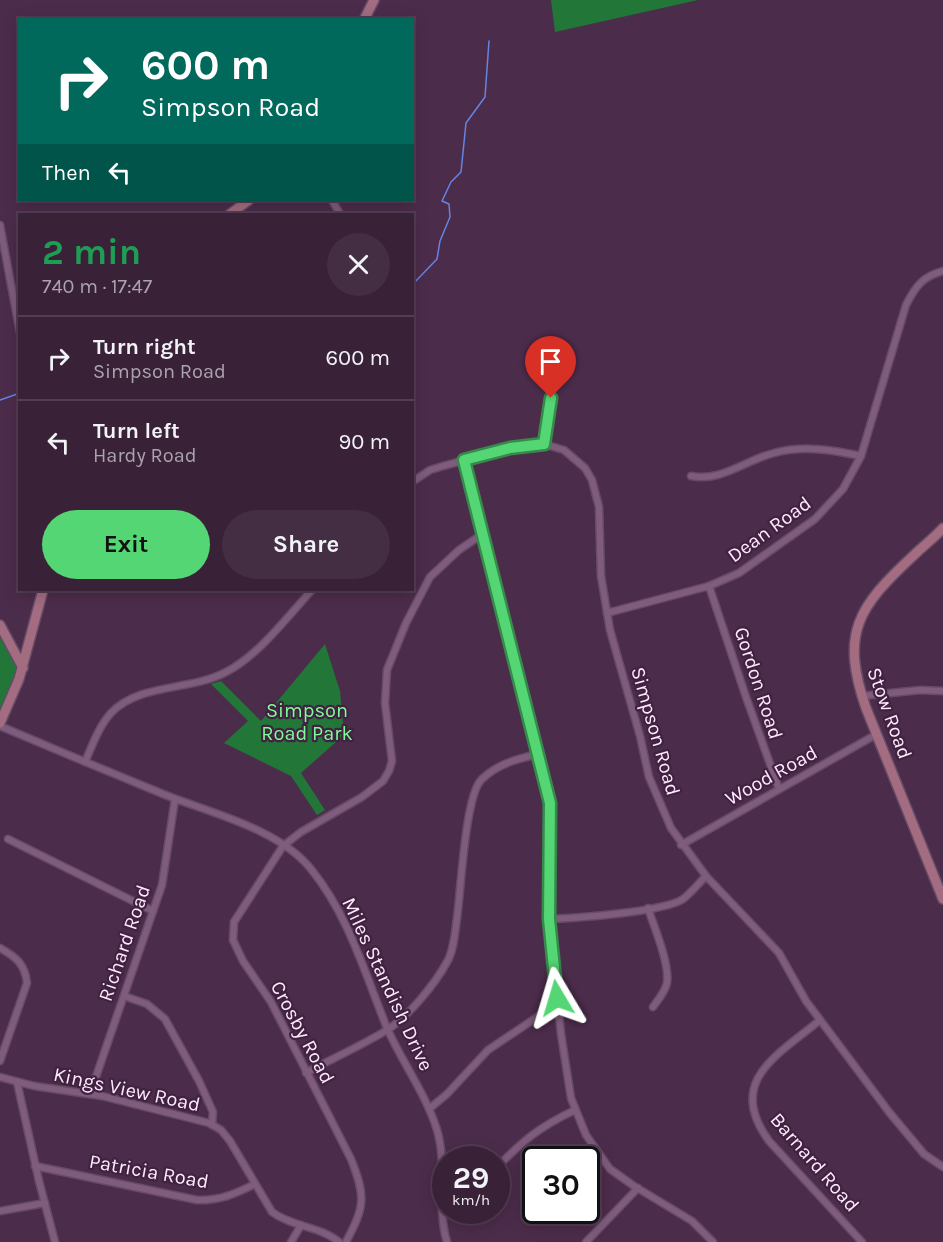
<!DOCTYPE html>
<html lang="en">
<head>
<meta charset="utf-8">
<style>
  :root { --surface:#392138; --page:#442e43; --text:#f1f3f6; --muted:#aba3ae; --line:#533e53; --accent:#53d673 }
  body { margin:0; font-family:Karla,sans-serif; background:var(--page); color:var(--text); height:100vh; display:flex; flex-direction:column; font-size:22px; white-space:nowrap }
  * { box-sizing:border-box; margin:0 }
  p { font-size:20px; color:var(--muted) }
  .icon { flex:none; width:33px; height:33px; fill:none; stroke:currentColor; stroke-width:2; stroke-linecap:round; stroke-linejoin:round }
  .map { position:relative; flex:1; overflow:hidden }
  .sheet { position:absolute; left:18px; top:213px; width:396px; height:378px; display:flex; flex-direction:column; background:var(--surface); border-radius:0px; box-shadow:0 3px 15px #0003,0 0 0 2px var(--line) }
  .sheet>* { flex:none }
  .top-card { position:absolute; left:18px; top:18px; width:396px; height:183px; border-radius:0px; box-shadow:0 3px 15px #0003,0 0 0 2px var(--line); background:#00695c; color:#fff; overflow:hidden }
  .speed { position:absolute; left:432px; top:1146px; display:flex; gap:12px; font-size:30px; font-weight:700; text-align:center }
  .speed>* { display:grid; place-content:center; width:78px; height:78px; border-radius:50%; background:var(--surface); box-shadow:0 3px 15px #0003,0 0 0 2px var(--line); line-height:1 }
  .speed small { font-size:15px; font-weight:400 }
  .speed .limit { border:3px solid #111; border-radius:9px; background:#fff; color:#111 }
  .pin { position:absolute; display:grid; place-items:center; width:51px; height:51px; color:#fff; margin:-62px -26px; border-radius:50% 50% 50% 0; rotate:-45deg; box-shadow:0 0 6px #0007 }
  .pin .icon { rotate:45deg }
  .me { position:absolute; width:66px; margin:-33px; rotate:353deg; stroke-linejoin:round; filter:drop-shadow(0 0 4px #0008) }
  .turn { display:flex; align-items:center; gap:21px; height:126px; padding:0 24px; font-size:27px }
  .turn .icon { width:78px; height:78px; stroke-width:2.5 }
  .turn b { display:block; font-size:42px; line-height:51px }
  .then { display:flex; align-items:center; height:57px; padding:0 24px; background:#0003; gap:12px; font-size:22px }
  .round { display:grid; place-items:center; flex:none; width:63px; height:63px; border-radius:32px; background:var(--page) }
  .overview { display:flex; align-items:center; justify-content:space-between; height:102px; padding:0 24px }
  h1 { font-size:36px; font-weight:700; line-height:45px; color:#1e9e55 }
  .cta { display:flex; gap:12px; margin-top:auto; padding:12px 24px }
  .cta a { flex:1; height:69px; border-radius:36px; background:var(--accent); color:#111; font-size:24px; font-weight:700; line-height:69px; text-align:center }
  .cta a+a { background:var(--page); color:var(--text) }
  ul { padding:0; list-style:none }
  li { display:flex; align-items:center; gap:18px; height:84px; padding:0 24px; border-top:2px solid var(--line) }
  li div { flex:1 }
  li b { display:block; font-size:22px }
  li em { font-style:normal }
  .map>svg:first-child { display:block }
  .green { fill:#227638 }
  .lines { fill:none; stroke-linecap:round; stroke-linejoin:round }
  .stream { stroke:#6584e4; stroke-width:1.5 }
  .street-casing { stroke:#664b66; stroke-width:9 }
  .secondary-casing { stroke:#664b66; stroke-width:12 }
  .street { stroke:#7f5b7d; stroke-width:6 }
  .secondary { stroke:#a36c80; stroke-width:9 }
  .route-casing { stroke:#368b4b; stroke-width:15 }
  .route { stroke:#53d673; stroke-width:10 }
  .labels { text-anchor:middle; stroke-width:4.5; stroke-linejoin:round; paint-order:stroke }
  .street-label { font-size:20px; fill:#feeafd; stroke:#412240 }
  .park-label { font-size:20px; fill:#7efc97; stroke:#412240 }
</style>
</head>
<body>
<div class="map">
<svg width="943" height="1242" viewBox="0 0 943 1242">
  <rect width="100%" height="100%" fill="#4c2c4b"/>
  <!-- green -->
  <g class="green">
    <path d="M551,0H698L555,32Z"/>
    <path d="M0,625L23,668L0,723Z"/>
    <path d="M325,644L340,691L344,735L301,773L325,810L317,815L291,776L224,743L248,721L211,684L221,681L261,721Z"/>
  </g>
  <g class="lines">
    <!-- stream -->
    <g class="stream">
      <path d="M412,285L437,259L440,241L450,217L449,204L442,201L451,182L461,172L466,123L485,97L489,41"/>
      <path d="M0,400L20,393"/>
    </g>
    <!-- street casing -->
    <g class="street-casing">
      <g id="street">
        <path d="M332,200L340,214"/>
        <path d="M0,225L20,333"/>
        <path d="M544,444L551,398"/>
        <path d="M464,460L550,803L549,919L561,1034L571,1098L586,1135L610,1169L634,1186L692,1221L713,1242"/>
        <path d="M691,476C722,482 745,460 774,453C803,445 833,450 861,456"/>
        <path d="M412,482L430,470L443,466L510,448L544,444L564,450L585,468L592,480L599,507L601,576L610,630L640,736L649,777L671,828L706,876L779,953L806,1001L889,1112L924,1154L943,1167"/>
        <path d="M709,586L746,697L779,789"/>
        <path d="M607,613L709,586L739,573L815,519L843,489L861,456L906,305C915,287 923,276 943,271"/>
        <path d="M862,696L920,690L943,691"/>
        <path d="M0,726C54,749 109,772 163,794C210,813 278,828 311,869C349,916 365,974 387,1028C402,1062 426,1094 437,1130C448,1166 436,1206 447,1242"/>
        <path d="M85,762C92,746 99,726 111,713C139,683 191,691 226,672C258,656 288,616 312,590"/>
        <path d="M8,839L153,911"/>
        <path d="M681,845L877,734"/>
        <path d="M648,908C654,927 670,964 667,983C665,992 658,1000 653,1007"/>
        <path d="M549,919C575,918 664,912 683,899C691,893 699,883 706,876"/>
        <path d="M0,948C16,957 25,964 27,983L0,1061"/>
        <path d="M124,996L147,1004L165,1019L199,1081L213,1112L212,1125"/>
        <path d="M820,1020C778,1055 725,1081 769,1141L862,1242"/>
        <path d="M306,1073C333,1058 361,1046 387,1030C408,1017 435,984 447,962C454,950 455,932 457,918C461,890 465,798 481,780C497,764 517,759 538,754"/>
        <path d="M0,1077L34,1086L102,1096L209,1123L221,1130L230,1141L272,1212C292,1227 320,1226 339,1242"/>
        <path d="M17,1082L39,1181L55,1242"/>
        <path d="M90,1094L162,885L175,799"/>
        <path d="M429,1109L447,1094L488,1050L558,1003"/>
        <path d="M35,1166L197,1200C219,1201 235,1194 255,1184"/>
        <path d="M496,1168C524,1140 539,1127 575,1110"/>
        <path d="M0,1211L45,1203"/>
        <path d="M291,1242L300,1227"/>
        <path d="M346,1242C365,1206 366,1197 351,1159L271,1002L243,961L233,940L234,922L283,846L301,832L362,797L383,781L389,771L392,761L385,703L387,670L406,623L430,577L459,550L484,533"/>
        <path d="M586,1242L638,1188"/>
      </g>
    </g>
    <!-- secondary casing -->
    <g class="secondary-casing">
      <g id="secondary">
        <path d="M364,20L374,0"/>
        <path d="M230,214L249,200"/>
        <path d="M943,528C934,538 923,546 913,556C858,607 840,633 866,708L943,899"/>
        <path d="M0,625L23,668"/>
        <path d="M0,723L19,679L43,590"/>
      </g>
    </g>
    <!-- street -->
    <use href="#street" class="street"/>
    <!-- secondary -->
    <use href="#secondary" class="secondary"/>
  </g>
  <g class="lines">
    <!-- route casing -->
    <g class="route-casing">
      <path id="route" d="M551,398L544,444L510,448L464,460L550,803L549,919L557,998"/>
    </g>
    <!-- route -->
    <use href="#route" class="route"/>
  </g>
  <g class="labels">
    <!-- street labels -->
    <g class="street-label">
      <text transform="translate(769 529) rotate(-36)" y="7">Dean Road</text>
      <text transform="translate(759 683) rotate(72)" y="7">Gordon Road</text>
      <text transform="translate(890 713) rotate(70)" y="7">Stow Road</text>
      <text transform="translate(656 731) rotate(74)" y="7">Simpson Road</text>
      <text transform="translate(771 775) rotate(-29)" y="7">Wood Road</text>
      <text transform="translate(124 943) rotate(-71)" y="7">Richard Road</text>
      <text transform="translate(388 984) rotate(65)" y="7">Miles Standish Drive</text>
      <text transform="translate(303 1032) rotate(62)" y="7">Crosby Road</text>
      <text transform="translate(127 1089) rotate(12)" y="7">Kings View Road</text>
      <text transform="translate(815 1162) rotate(49)" y="7">Barnard Road</text>
      <text transform="translate(149 1171) rotate(10)" y="7">Patricia Road</text>
    </g>
    <!-- park labels -->
    <g class="park-label">
      <text x="307" y="717">Simpson<tspan x="307" dy="23">Road Park</tspan></text>
    </g>
  </g>
</svg>
<div class="speed"><div>29<small>km/h</small></div><div class="limit">30</div></div>
<div class="pin" style="left:551px;top:398px;background:#d93025"><svg class="icon" aria-label="arrive" viewBox="0 0 24 24"><path d="M6 21V4h12l-3 4 3 4H6"/></svg></div>
<svg class="me" style="left:557px;top:998px" viewBox="-20 -20 40 40"><path d="M0-17L14 15 0 8-14 15z" fill="#53d673" stroke="#fff" stroke-width="4"/></svg>
<div class="top-card">
<div class="turn"><svg class="icon" aria-label="right" viewBox="0 0 24 24"><path d="M7 20v-9h11M14 6l5 5-5 5"/></svg><div><b>600 m</b>Simpson Road</div></div>
<div class="then">Then<svg class="icon" aria-label="left" viewBox="0 0 24 24"><path d="M17 20v-9H6M10 6l-5 5 5 5"/></svg></div>
</div>
<section class="sheet">
<div class="overview"><div><h1>2 min</h1><p>740 m · 17:47</p></div><a class="round"><svg class="icon" aria-label="close" viewBox="0 0 24 24"><path d="M6 6l12 12M18 6L6 18"/></svg></a></div>
<ul>
<li><svg class="icon" aria-label="right" viewBox="0 0 24 24"><path d="M7 20v-9h11M14 6l5 5-5 5"/></svg><div><b>Turn right</b><p>Simpson Road</p></div><em>600 m</em></li>
<li><svg class="icon" aria-label="left" viewBox="0 0 24 24"><path d="M17 20v-9H6M10 6l-5 5 5 5"/></svg><div><b>Turn left</b><p>Hardy Road</p></div><em>90 m</em></li>
</ul>
<div class="cta"><a>Exit</a><a>Share</a></div>
</section>
</div>
</body>
</html>
